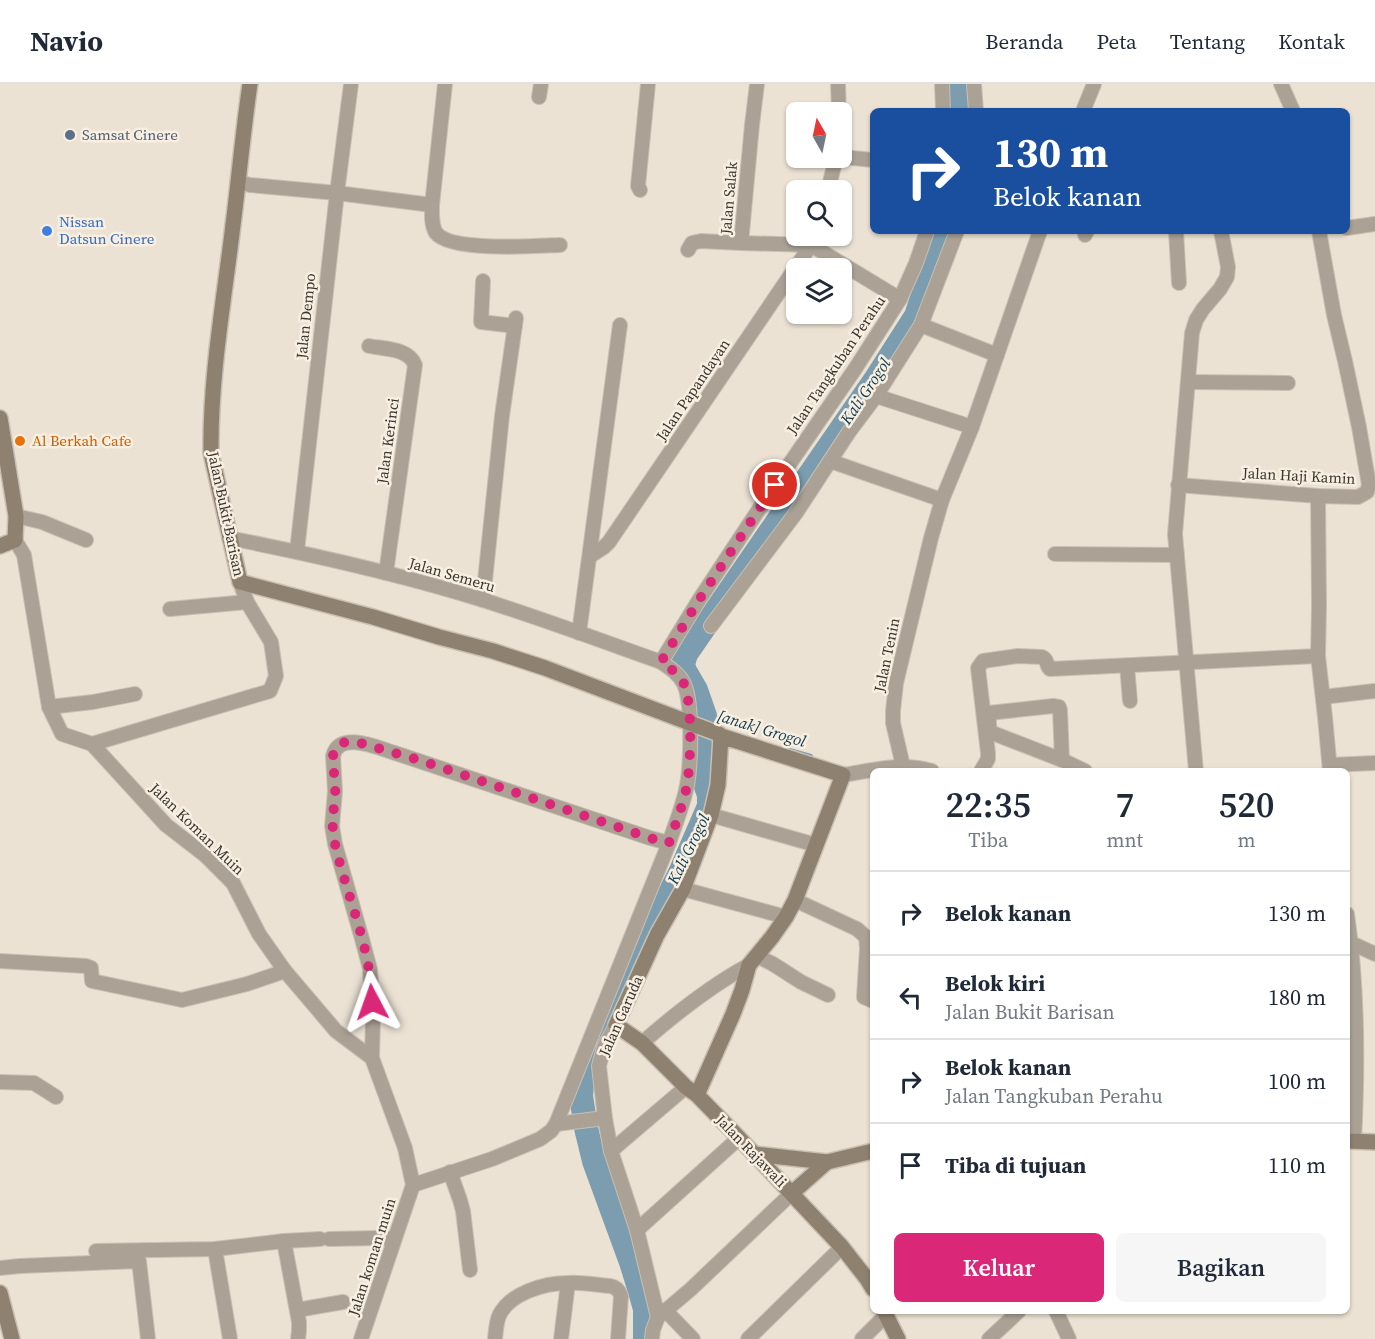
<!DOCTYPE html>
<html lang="id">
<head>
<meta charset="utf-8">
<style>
  :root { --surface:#fff; --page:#f6f6f7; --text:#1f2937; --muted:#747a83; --line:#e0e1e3; --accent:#db2777 }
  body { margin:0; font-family:"Source Serif 4",serif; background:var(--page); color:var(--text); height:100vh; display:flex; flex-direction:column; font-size:22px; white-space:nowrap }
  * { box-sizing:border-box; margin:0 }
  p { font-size:20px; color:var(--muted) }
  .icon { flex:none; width:33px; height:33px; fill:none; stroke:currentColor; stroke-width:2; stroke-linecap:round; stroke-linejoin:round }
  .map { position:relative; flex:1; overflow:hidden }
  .side { position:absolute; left:870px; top:684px; width:480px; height:546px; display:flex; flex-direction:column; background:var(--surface); border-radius:9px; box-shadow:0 2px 4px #0004 }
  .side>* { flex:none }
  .banner { position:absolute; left:870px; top:24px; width:480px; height:126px; border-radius:9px; box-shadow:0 2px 4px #0004; background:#1a4fa0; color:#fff; overflow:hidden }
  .needle { width:39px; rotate:351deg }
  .controls { position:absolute; left:786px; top:18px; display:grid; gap:12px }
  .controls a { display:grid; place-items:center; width:66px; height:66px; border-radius:9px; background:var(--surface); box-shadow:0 2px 4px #0004; font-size:30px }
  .pin { position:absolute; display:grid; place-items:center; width:51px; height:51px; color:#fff; margin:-26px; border:3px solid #fff; border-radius:50%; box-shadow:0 2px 6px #0007 }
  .me { position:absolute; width:66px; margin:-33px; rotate:356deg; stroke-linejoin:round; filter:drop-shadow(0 0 4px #0008) }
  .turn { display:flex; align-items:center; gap:21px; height:126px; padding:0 24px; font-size:27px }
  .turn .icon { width:78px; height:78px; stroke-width:2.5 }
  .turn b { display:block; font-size:42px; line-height:51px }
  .eta { display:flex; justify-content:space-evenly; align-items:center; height:102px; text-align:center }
  .eta b { font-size:36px; font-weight:600; line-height:42px }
  .action { display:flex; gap:12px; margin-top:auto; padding:12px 24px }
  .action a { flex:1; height:69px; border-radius:9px; background:var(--accent); color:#fff; font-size:24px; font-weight:600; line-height:69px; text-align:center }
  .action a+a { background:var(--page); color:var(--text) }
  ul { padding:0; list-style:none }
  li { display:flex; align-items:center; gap:18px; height:84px; padding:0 24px; border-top:2px solid var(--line) }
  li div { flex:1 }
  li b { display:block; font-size:22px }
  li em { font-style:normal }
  header { display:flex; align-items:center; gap:36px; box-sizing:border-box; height:84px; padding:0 30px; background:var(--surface); border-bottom:2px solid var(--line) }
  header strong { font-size:28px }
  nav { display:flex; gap:33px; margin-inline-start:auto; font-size:21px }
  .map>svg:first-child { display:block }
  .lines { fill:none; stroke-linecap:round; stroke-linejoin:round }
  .stream { stroke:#7c9daf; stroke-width:4 }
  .river { stroke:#7c9daf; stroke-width:24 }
  .street-casing { stroke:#c8c0b3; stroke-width:16 }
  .secondary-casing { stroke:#c8c0b3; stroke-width:18 }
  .street { stroke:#aba195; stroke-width:14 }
  .secondary { stroke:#8f8170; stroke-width:15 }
  .route { stroke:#db2777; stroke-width:10; stroke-dasharray:0 18 }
  .service-dot { fill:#5c6f8a; stroke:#f8efe1; stroke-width:2 }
  .shop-dot { fill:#3f7fe0; stroke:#f8efe1; stroke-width:2 }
  .food-dot { fill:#e8710a; stroke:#f8efe1; stroke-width:2 }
  .labels { text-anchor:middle; stroke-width:5; stroke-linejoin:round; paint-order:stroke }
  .service-label { font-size:15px; fill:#4e5e75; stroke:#f8efe1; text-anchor:start }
  .street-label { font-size:15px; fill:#3a3631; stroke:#f8efe1 }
  .shop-label { font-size:15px; fill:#366cbe; stroke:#f8efe1; text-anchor:start }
  .food-label { font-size:15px; fill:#c56008; stroke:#f8efe1; text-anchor:start }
  .water-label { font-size:16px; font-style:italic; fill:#0d3a50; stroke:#f8efe1 }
</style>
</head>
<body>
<header>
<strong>Navio</strong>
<nav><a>Beranda</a><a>Peta</a><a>Tentang</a><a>Kontak</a></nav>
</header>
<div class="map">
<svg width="1375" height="1255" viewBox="0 0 1375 1255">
  <rect width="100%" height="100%" fill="#ebe2d4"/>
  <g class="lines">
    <!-- stream -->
    <path class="stream" d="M786,665L811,672"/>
    <!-- river -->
    <g class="river">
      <path d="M958,0L959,27"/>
      <path d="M645,1255V1225L639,1204L631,1178L594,1077L586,1044L581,1012L583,990L593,962L680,789L709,722V711L705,700L707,649L705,632L696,606L685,587L683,580L686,570L877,293L916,232L944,147"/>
    </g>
    <!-- street casing -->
    <g class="street-casing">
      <g id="street">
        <path d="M838,0L839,28"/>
        <path d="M942,0L943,27"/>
        <path d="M974,0L976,27"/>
        <path d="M1281,0L1293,27"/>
        <path d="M539,13L541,0"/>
        <path d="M1083,27L1094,0"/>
        <path d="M842,73L873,76"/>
        <path d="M238,98L250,101L337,109L432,121C432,130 431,141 436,149C451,168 536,162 560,161"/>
        <path d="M640,106L638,102L648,0"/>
        <path d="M828,106L836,74"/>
        <path d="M432,121L445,0"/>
        <path d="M1347,144L1375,140"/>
        <path d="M1176,147L1179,199"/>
        <path d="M1085,151L1087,147"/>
        <path d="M741,159L752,41L757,0"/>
        <path d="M688,166L692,159L701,157L741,159L811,161L900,215"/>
        <path d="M483,197L481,238L515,242"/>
        <path d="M921,241L997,271"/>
        <path d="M369,262C384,265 409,264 415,281L386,489"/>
        <path d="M1189,298L1288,299"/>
        <path d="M876,312L972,343"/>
        <path d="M830,377L942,416"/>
        <path d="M1178,401L1318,412L1358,413L1367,408L1369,401L1359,343L1345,277L1334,231L1319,147"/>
        <path d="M1318,412L1319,521L1318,572L1325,633L1330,687"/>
        <path d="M16,432L42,438L86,456"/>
        <path d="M229,454C315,471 400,490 483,516C543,535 602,557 661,578C670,584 679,590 684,600C693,620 691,684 686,706C682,724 675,741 669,759L556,1040L551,1047L540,1055L492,1075L413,1101"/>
        <path d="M15,456L24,471L49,623L62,650L92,660L270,607L276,592L271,558L247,518L240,498"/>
        <path d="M297,467L337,109L351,0"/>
        <path d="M1055,470L1177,471"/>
        <path d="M590,472L604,463L609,458L811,161L814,152"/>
        <path d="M483,516L502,332L516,234"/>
        <path d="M170,525L247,518"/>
        <path d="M711,542L796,429L849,348L876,312L921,241L957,147"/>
        <path d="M579,549L620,241"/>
        <path d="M661,578L699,516L775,401L855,285L900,215L916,179L927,147"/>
        <path d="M1127,582L1130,617"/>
        <path d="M1323,613L1374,607"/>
        <path d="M49,623L93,618L135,610"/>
        <path d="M92,660L166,741L206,772L233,799L259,850L285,887L336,947L372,974L405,1064L413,1101"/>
        <path d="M1062,676L1060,626L1059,623L1053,622L989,629V640L990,648L1062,676L1085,687"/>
        <path d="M1330,681L1375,679"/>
        <path d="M903,682L893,639V627L896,599L931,454L942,416L972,343L1040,147"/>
        <path d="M981,687L988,675V669L978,584L983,577L1018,572L1042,573C1048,575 1046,582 1050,585L1318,572"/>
        <path d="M1196,687L1175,450L1192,249L1196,236L1203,225L1220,205L1227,193L1228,183L1221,147"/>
        <path d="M843,691C873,686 902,678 932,687"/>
        <path d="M711,731L816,761"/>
        <path d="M683,805L786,833"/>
        <path d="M795,816L857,845L866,853L867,864L864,913L873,917"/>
        <path d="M1347,830C1358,905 1358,981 1354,1057"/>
        <path d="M1347,857L1375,870"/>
        <path d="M757,872L773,880L801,898L828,911"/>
        <path d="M0,877L86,882L91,884L92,897L182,916L247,900L285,887"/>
        <path d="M616,941L604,963L599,982L605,1034L611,1067L637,1146L658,1233L653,1246L652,1255"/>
        <path d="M642,959C675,930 710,902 749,881"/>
        <path d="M372,974L373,932L370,885L362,855L335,760L332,742L335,707L333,672C339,646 378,664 395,669L650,754L669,759"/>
        <path d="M0,998L34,999L56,1013"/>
        <path d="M556,1040L605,1034"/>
        <path d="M611,1067L686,1003"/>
        <path d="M450,1088L460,1116L463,1127L470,1186"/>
        <path d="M637,1146L739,1054"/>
        <path d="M329,1155L380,1154L394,1155"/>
        <path d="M284,1157L299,1238V1247L298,1255"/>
        <path d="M215,1165L230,1255"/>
        <path d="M96,1167L215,1165L284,1157L320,1155"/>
        <path d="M0,1184L20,1182L139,1177L148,1255"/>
        <path d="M297,1226L343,1218"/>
        <path d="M665,1226L693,1255"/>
        <path d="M1056,1227L1069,1255"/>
        <path d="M658,1233L691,1205L792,1109"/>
        <path d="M361,1255L413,1101"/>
        <path d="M495,1255C496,1247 496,1239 499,1232C509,1209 545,1199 568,1199C582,1198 596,1201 610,1202C616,1203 619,1206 621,1212L618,1255"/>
        <path d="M561,1255L568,1199"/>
        <path d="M748,1255L842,1163"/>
        <path d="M862,1255L886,1231"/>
        <path d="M989,1255L1019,1227"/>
      </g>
    </g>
    <!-- secondary casing -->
    <g class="secondary-casing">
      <g id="secondary">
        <path d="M250,0C243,47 239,94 233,141C224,217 210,292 211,369L240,498L373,533L439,553L493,567L545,584L719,650"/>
        <path d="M0,334L16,432L15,456L0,462"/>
        <path d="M697,1011L733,930L742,906L749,881L772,853L786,833L795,816L843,691L721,652L718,701L711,731L683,805L657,851L616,941L642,959L686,1003L697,1011L739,1054L842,1163L867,1195L873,1205"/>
        <path d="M1347,1057L1375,1058"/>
        <path d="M754,1070L827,1078L873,1067"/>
        <path d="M792,1109L827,1078"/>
        <path d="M0,1209L12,1255"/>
        <path d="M884,1227L898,1255"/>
      </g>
    </g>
    <!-- street -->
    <use href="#street" class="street"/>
    <!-- secondary -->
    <use href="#secondary" class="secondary"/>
  </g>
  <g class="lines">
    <!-- route -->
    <path class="route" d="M372,918C371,863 347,813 335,760C331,744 333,730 335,714C336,700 333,686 333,672L334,666L339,661L345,658H357L419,676L650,754L669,759C675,741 682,724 686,706C691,684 693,620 684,600C679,590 670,584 661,578L699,516L775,401"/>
  </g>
  <!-- markers -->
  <circle class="service-dot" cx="70" cy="51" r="6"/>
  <circle class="shop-dot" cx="47" cy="147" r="6"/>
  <circle class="food-dot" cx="20" cy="357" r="6"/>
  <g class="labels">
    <!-- service labels -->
    <g class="service-label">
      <text x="82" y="56">Samsat Cinere</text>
    </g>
    <!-- street labels -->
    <g class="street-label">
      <text transform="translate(729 114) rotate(-85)" y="5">Jalan Salak</text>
      <text transform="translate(306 232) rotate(-84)" y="5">Jalan Dempo</text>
      <text transform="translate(836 281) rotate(-56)" y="5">Jalan Tangkuban Perahu</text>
      <text transform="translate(693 306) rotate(-56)" y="5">Jalan Papandayan</text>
      <text transform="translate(388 357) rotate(-82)" y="5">Jalan Kerinci</text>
      <text transform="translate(1299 392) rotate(3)" y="5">Jalan Haji Kamin</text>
      <text transform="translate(226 430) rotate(78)" y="5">Jalan Bukit Barisan</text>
      <text transform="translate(452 491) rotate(16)" y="5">Jalan Semeru</text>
      <text transform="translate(887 571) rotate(-78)" y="5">Jalan Tenin</text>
      <text transform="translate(197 745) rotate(44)" y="5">Jalan Koman Muin</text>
      <text transform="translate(621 932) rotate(-66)" y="5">Jalan Garuda</text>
      <text transform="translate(751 1067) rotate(46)" y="5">Jalan Rajawali</text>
      <text transform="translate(372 1173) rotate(-72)" y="5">Jalan koman muin</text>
    </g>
    <!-- shop labels -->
    <g class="shop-label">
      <text x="59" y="143">Nissan<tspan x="59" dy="17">Datsun Cinere</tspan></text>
    </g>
    <!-- food labels -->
    <g class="food-label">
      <text x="32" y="362">Al Berkah Cafe</text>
    </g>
    <!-- water labels -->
    <g class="water-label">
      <text transform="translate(865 307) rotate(-56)" y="6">Kali Grogol</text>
      <text transform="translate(762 644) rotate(17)" y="6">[anak] Grogol</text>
      <text transform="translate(688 765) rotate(-64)" y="6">Kali Grogol</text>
    </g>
  </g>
</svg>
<div class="controls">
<a><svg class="needle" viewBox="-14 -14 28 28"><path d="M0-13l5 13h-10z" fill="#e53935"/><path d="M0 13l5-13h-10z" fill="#747a83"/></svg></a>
<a><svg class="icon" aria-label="search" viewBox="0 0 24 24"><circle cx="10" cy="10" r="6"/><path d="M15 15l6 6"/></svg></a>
<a><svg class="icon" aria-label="layers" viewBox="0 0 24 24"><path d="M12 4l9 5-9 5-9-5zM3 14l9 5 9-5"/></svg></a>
</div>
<div class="pin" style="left:775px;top:401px;background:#d93025"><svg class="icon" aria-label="arrive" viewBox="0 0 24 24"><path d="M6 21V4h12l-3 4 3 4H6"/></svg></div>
<svg class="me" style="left:372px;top:918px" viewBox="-20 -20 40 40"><path d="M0-17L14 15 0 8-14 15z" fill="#db2777" stroke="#fff" stroke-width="4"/></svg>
<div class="banner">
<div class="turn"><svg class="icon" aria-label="right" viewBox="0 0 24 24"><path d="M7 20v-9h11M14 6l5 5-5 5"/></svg><div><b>130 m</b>Belok kanan</div></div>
</div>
<section class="side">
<div class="eta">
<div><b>22:35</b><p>Tiba</p></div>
<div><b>7</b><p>mnt</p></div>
<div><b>520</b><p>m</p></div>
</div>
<ul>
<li><svg class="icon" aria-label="right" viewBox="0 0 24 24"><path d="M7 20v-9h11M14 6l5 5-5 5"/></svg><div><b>Belok kanan</b></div><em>130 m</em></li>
<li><svg class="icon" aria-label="left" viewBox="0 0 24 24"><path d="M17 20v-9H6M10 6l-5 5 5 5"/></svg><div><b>Belok kiri</b><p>Jalan Bukit Barisan</p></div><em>180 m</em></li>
<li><svg class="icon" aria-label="right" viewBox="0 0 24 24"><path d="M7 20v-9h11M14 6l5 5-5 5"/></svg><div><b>Belok kanan</b><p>Jalan Tangkuban Perahu</p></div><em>100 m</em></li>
<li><svg class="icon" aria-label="arrive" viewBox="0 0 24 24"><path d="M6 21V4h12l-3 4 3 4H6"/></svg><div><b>Tiba di tujuan</b></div><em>110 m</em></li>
</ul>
<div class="action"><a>Keluar</a><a>Bagikan</a></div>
</section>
</div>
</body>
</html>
